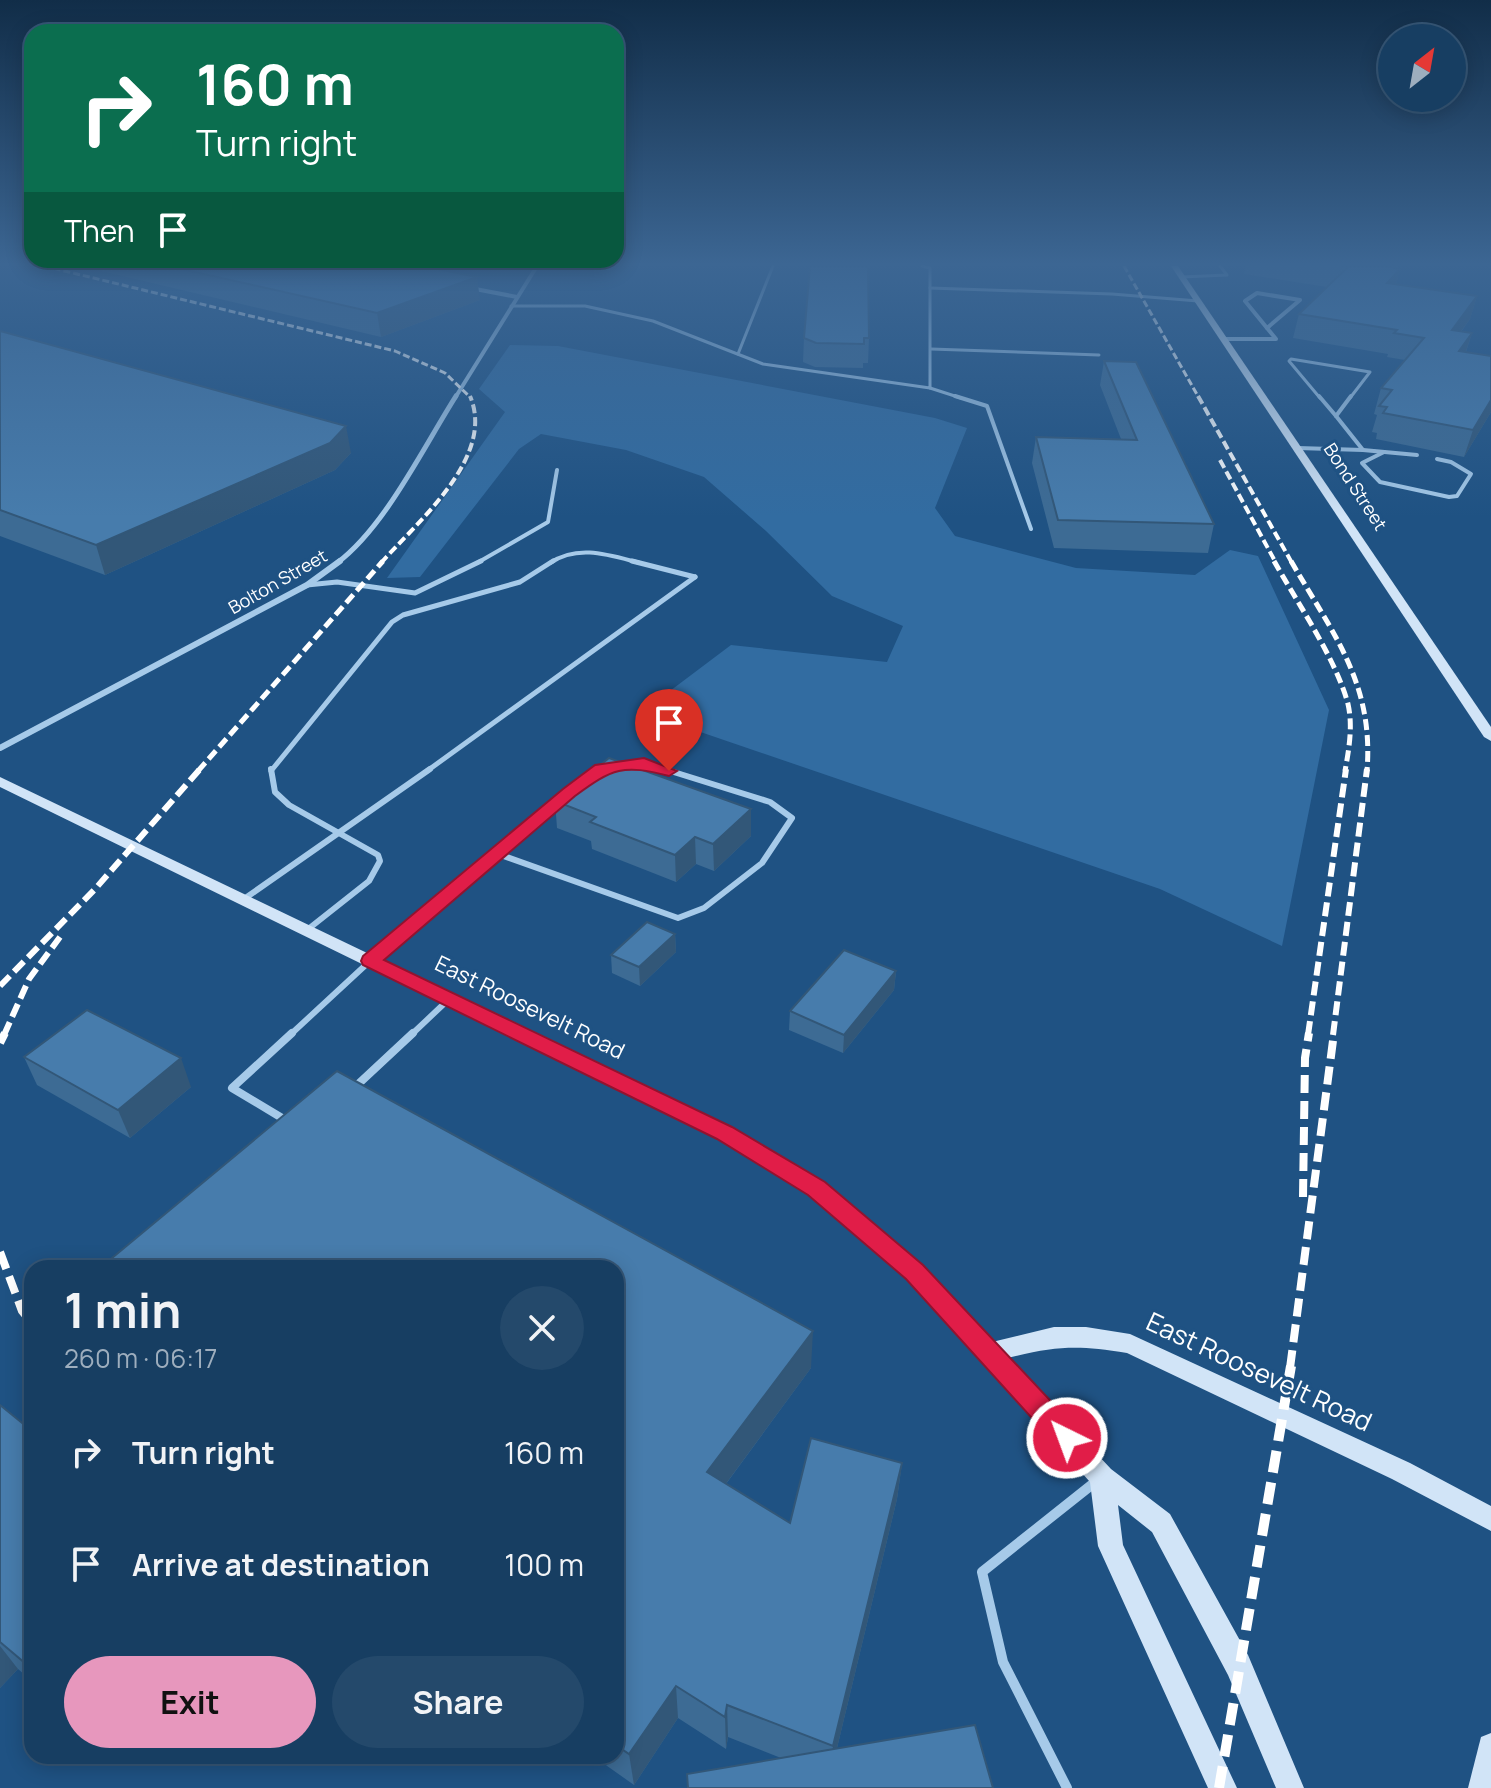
<!DOCTYPE html>
<html lang="en">
<head>
<meta charset="utf-8">
<style>
  :root { --surface:#173e62; --page:#24496b; --text:#f1f3f6; --muted:#9eaebe; --line:#365777; --accent:#e797bd }
  body { margin:0; font-family:Manrope,sans-serif; background:var(--page); color:var(--text); height:100vh; display:flex; flex-direction:column; font-size:30px; white-space:nowrap }
  * { box-sizing:border-box; margin:0 }
  p { font-size:26px; color:var(--muted) }
  .icon { flex:none; width:44px; height:44px; fill:none; stroke:currentColor; stroke-width:2; stroke-linecap:round; stroke-linejoin:round }
  .map { position:relative; flex:1; overflow:hidden }
  .side { position:absolute; left:24px; top:1260px; width:600px; height:504px; display:flex; flex-direction:column; background:var(--surface); border-radius:24px; box-shadow:0 4px 20px #0003,0 0 0 2px var(--line) }
  .side>* { flex:none }
  .guide { position:absolute; left:24px; top:24px; width:600px; height:244px; border-radius:24px; box-shadow:0 4px 20px #0003,0 0 0 2px var(--line); background:#0b6e4f; color:#fff; overflow:hidden }
  .needle { width:52px; rotate:31deg }
  .buttons { position:absolute; left:1378px; top:24px; display:grid; gap:16px }
  .buttons a { display:grid; place-items:center; width:88px; height:88px; border-radius:50%; background:var(--surface); box-shadow:0 4px 20px #0003,0 0 0 2px var(--line); font-size:40px }
  .pin { position:absolute; display:grid; place-items:center; width:68px; height:68px; color:#fff; margin:-82px -34px; border-radius:50% 50% 50% 0; rotate:-45deg; box-shadow:0 0 8px #0007 }
  .pin .icon { rotate:45deg }
  .me { position:absolute; width:88px; margin:-44px; rotate:318deg; stroke-linejoin:round; filter:drop-shadow(0 0 6px #0008) }
  .turn { display:flex; align-items:center; gap:28px; height:168px; padding:0 40px; font-size:36px }
  .turn .icon { width:104px; height:104px; stroke-width:2.5 }
  .turn b { display:block; font-size:56px; line-height:68px }
  .then { display:flex; align-items:center; height:76px; padding:0 40px; background:#0003; gap:16px; font-size:30px }
  .round { display:grid; place-items:center; flex:none; width:84px; height:84px; border-radius:42px; background:var(--page) }
  .overview { display:flex; align-items:center; justify-content:space-between; height:136px; padding:0 40px }
  h1 { font-size:48px; font-weight:700; line-height:60px }
  .cta { display:flex; gap:16px; margin-top:auto; padding:16px 40px }
  .cta a { flex:1; height:92px; border-radius:48px; background:var(--accent); color:#111; font-size:32px; font-weight:700; line-height:92px; text-align:center }
  .cta a+a { background:var(--page); color:var(--text) }
  ul { padding:0; list-style:none }
  li { display:flex; align-items:center; gap:24px; height:112px; padding:0 40px }
  li div { flex:1 }
  li b { display:block; font-size:30px }
  li em { font-style:normal }
  .map>svg:first-child { display:block }
  .green { fill:#326ca1 }
  .lines { fill:none; stroke-linecap:round; stroke-linejoin:round }
  .lane-far5 { stroke:#a6cae9; stroke-width:3 }
  .lane-far4 { stroke:#a6cae9; stroke-width:4 }
  .lane-far3 { stroke:#a6cae9; stroke-width:5 }
  .lane-far2 { stroke:#a6cae9; stroke-width:6 }
  .lane-far1 { stroke:#a6cae9; stroke-width:8 }
  .lane { stroke:#a6cae9; stroke-width:10 }
  .street-far2 { stroke:#a6cae9; stroke-width:4 }
  .street-far1 { stroke:#a6cae9; stroke-width:5 }
  .street { stroke:#a6cae9; stroke-width:6 }
  .secondary { fill:#d1e4f7; fill-rule:evenodd }
  .rail-far5 { stroke:#fff; stroke-width:3; stroke-dasharray:7 3; stroke-linecap:butt }
  .rail-far4 { stroke:#fff; stroke-width:4; stroke-dasharray:9 4; stroke-linecap:butt }
  .rail-far3 { stroke:#fff; stroke-width:5; stroke-dasharray:11 5; stroke-linecap:butt }
  .rail-far2 { stroke:#fff; stroke-width:6; stroke-dasharray:14 6; stroke-linecap:butt }
  .rail-far1 { stroke:#fff; stroke-width:8; stroke-dasharray:18 8; stroke-linecap:butt }
  .rail { stroke:#fff; stroke-width:10; stroke-dasharray:22 10; stroke-linecap:butt }
  .wall { fill:#3d6b94 }
  .shaded-wall { fill:#325778 }
  .building { fill:#477cac; stroke:#325778; stroke-width:2 }
  .route { fill:#e11d48; stroke:#92132f; stroke-width:2 }
  .labels { text-anchor:middle; stroke-width:6; stroke-linejoin:round; paint-order:stroke }
  .far-street-label { font-size:18px; fill:#fff; stroke:#1f5283 }
  .street-label { font-size:22px; fill:#fff; stroke:#1f5283 }
  .near-street-label { font-size:26px; fill:#fff; stroke:#1f5283 }
</style>
</head>
<body>
<div class="map">
<svg width="1491" height="1788" viewBox="0 0 1491 1788">
  <rect width="100%" height="100%" fill="#1f5283"/>
  <!-- green -->
  <path class="green" d="M510,345L558,346L935,418L967,428L935,508L955,536L1076,568L1195,575L1230,550L1258,556L1329,710L1282,946L1160,889L642,712L731,645L887,662L903,626L832,596L766,531L704,477L626,450L541,434L519,449L420,577L387,578L505,412L479,389Z"/>
  <g class="lines">
    <!-- lane-far5 -->
    <g class="lane-far5">
      <path d="M1181,277L1227,275L1220,266"/>
      <path d="M930,288L1112,294L1198,301"/>
      <path d="M511,306H585L653,321L763,364L930,388V268L922,266"/>
      <path d="M931,349L1099,355"/>
      <path d="M738,354L773,266"/>
      <path d="M930,388L961,398"/>
      <path d="M1320,398L1289,361L1291,359L1370,372L1350,398"/>
    </g>
    <!-- lane-far4 -->
    <g class="lane-far4">
      <path d="M955,396L987,406L1031,529"/>
      <path d="M1319,396L1336,416"/>
      <path d="M1336,416L1351,396"/>
      <path d="M1298,448L1363,450L1336,416"/>
      <path d="M1363,450L1417,455"/>
      <path d="M1384,452L1362,463L1380,482L1449,497L1457,496L1471,474L1451,462L1437,459"/>
      <path d="M477,563L548,522L557,470"/>
      <path d="M550,563C578,544 609,555 640,563"/>
    </g>
    <!-- lane-far3 -->
    <g class="lane-far3">
      <path d="M632,561L695,577"/>
      <path d="M307,585L337,582L415,593L481,561"/>
      <path d="M623,766L644,763L670,771"/>
      <path d="M271,771L392,622L403,615L520,582L553,561"/>
      <path d="M427,771L695,577"/>
    </g>
    <!-- lane-far2 -->
    <g class="lane-far2">
      <path d="M271,769L275,792L289,805L378,855L380,861L369,881L307,930"/>
      <path d="M498,854L559,801"/>
      <path d="M244,899L430,769"/>
      <path d="M290,1035L370,961L498,854L678,918L704,908L762,863L792,818L770,802L664,769"/>
      <path d="M411,1035L448,1000"/>
    </g>
    <!-- lane-far1 -->
    <g class="lane-far1">
      <path d="M354,1088L413,1033"/>
      <path d="M287,1121L232,1088L292,1033"/>
    </g>
    <!-- lane -->
    <path class="lane" d="M1067,1788L1003,1662L982,1572L1094,1483"/>
    <!-- street-far2 -->
    <g class="street-far2">
      <path d="M470,288L517,297"/>
      <path d="M1257,293L1300,300L1267,328L1245,301Z"/>
      <path d="M1224,339H1276L1267,328"/>
      <path d="M455,398L537,266"/>
    </g>
    <!-- street-far1 -->
    <path class="street-far1" d="M337,563C385,527 423,448 456,396"/>
    <!-- street -->
    <path class="street" d="M0,748L307,585L340,561"/>
    <!-- secondary -->
    <g class="secondary">
      <path d="M1171,266H1178L1491,727V741L1484,737Z"/>
      <path d="M0,777L732,1128L823,1182L922,1266L992,1342L1054,1327H1086L1130,1334L1410,1463L1491,1506V1531L1392,1479L1127,1353C1077,1345 1057,1346 1007,1358L1111,1469L1170,1514L1248,1655L1304,1788H1276L1228,1675L1152,1532L1118,1505L1123,1545L1237,1788H1208L1098,1546L1090,1482L906,1278L809,1194L718,1138L0,787Z"/>
      <path d="M1491,1733V1788H1468L1481,1737Z"/>
    </g>
    <!-- rail-far5 -->
    <g class="rail-far5">
      <path d="M44,266L395,351L445,373L471,398"/>
      <path d="M1124,266L1199,398"/>
    </g>
    <!-- rail-far4 -->
    <g class="rail-far4">
      <path d="M1198,396L1292,563"/>
      <path d="M1220,460L1276,563"/>
      <path d="M381,563C418,521 496,457 470,396"/>
    </g>
    <!-- rail-far3 -->
    <g class="rail-far3">
      <path d="M1274,561C1297,602 1336,659 1348,704C1353,726 1349,749 1345,771"/>
      <path d="M1291,561C1333,634 1374,683 1367,771"/>
      <path d="M198,771L383,561"/>
    </g>
    <!-- rail-far2 -->
    <g class="rail-far2">
      <path d="M0,986L96,888L200,769"/>
      <path d="M4,1035L29,979L60,937"/>
      <path d="M1308,1035L1346,769"/>
      <path d="M1333,1035L1367,769"/>
    </g>
    <!-- rail-far1 -->
    <g class="rail-far1">
      <path d="M0,1043L5,1033"/>
      <path d="M1303,1197L1305,1058L1309,1033"/>
      <path d="M0,1252L22,1311L32,1323"/>
      <path d="M1290,1368L1334,1033"/>
    </g>
    <!-- rail -->
    <path class="rail" d="M1219,1788L1291,1366"/>
  </g>
  <!-- wall -->
  <g class="wall">
    <path d="M80,266H442L435,269L480,300L381,337Z"/>
    <path d="M1245,266H1399L1397,269H1400L1396,284L1477,296L1470,319L1461,332L1472,333L1466,352L1491,356V412L1464,457L1376,439L1377,433L1372,432L1377,415L1374,414L1381,388L1405,360L1387,357L1388,354L1293,338L1299,314L1327,287L1244,274Z"/>
    <path d="M0,331L351,453L335,470L105,575L0,536Z"/>
    <path d="M804,338H869L868,363H863V368L815,367L803,362Z"/>
    <path d="M1104,361L1214,524L1208,553L1054,548L1032,463L1036,437L1121,439L1100,385Z"/>
    <path d="M555,801L751,836L714,871L696,864L676,882L592,849L591,841L557,828Z"/>
    <path d="M675,934L676,952L640,986L612,973L611,955Z"/>
    <path d="M896,971L894,990L843,1053L789,1030L790,1011Z"/>
    <path d="M24,1057L191,1087L130,1138L37,1085Z"/>
    <path d="M616,1268L811,1368L726,1484L790,1523L902,1463L897,1499L837,1748L781,1758L728,1737L726,1749L678,1718L634,1785L593,1756H616Z"/>
    <path d="M0,1405L32,1431V1681L18,1669L0,1688Z"/>
  </g>
  <!-- shaded-wall -->
  <g class="shaded-wall">
    <path d="M1400,269L1394,291L1387,283Z"/>
    <path d="M477,277L480,300L381,337L377,313Z"/>
    <path d="M1477,296L1470,319L1444,354L1452,330Z"/>
    <path d="M1472,333L1464,357L1459,351Z"/>
    <path d="M1491,400V412L1464,457L1473,430Z"/>
    <path d="M346,426L351,453L335,470L105,575L96,545Z"/>
    <path d="M751,809V836L714,871L713,844Z"/>
    <path d="M695,837L696,864L676,882L675,855Z"/>
    <path d="M675,934L676,952L640,986L639,967Z"/>
    <path d="M896,971L894,990L843,1053L844,1035Z"/>
    <path d="M181,1058L191,1087L130,1138L118,1110Z"/>
    <path d="M813,1331L811,1368L708,1508L707,1472Z"/>
    <path d="M902,1463L897,1499L830,1777L833,1746Z"/>
    <path d="M0,1646L18,1669L0,1688Z"/>
    <path d="M676,1686L678,1718L634,1785L629,1754Z"/>
    <path d="M727,1705L728,1737L726,1749L725,1717Z"/>
  </g>
  <!-- building -->
  <g class="building">
    <path d="M168,266H422L477,277L377,313Z"/>
    <path d="M810,266H868L869,338H864V344L816,343L804,338Z"/>
    <path d="M1342,266H1385L1400,269L1387,283L1477,296L1452,330L1472,333L1459,351L1491,356V400L1473,430L1383,413L1387,407L1379,406L1392,390L1381,388L1424,338L1394,333L1397,330L1299,314L1348,267Z"/>
    <path d="M0,331L346,426L330,443L96,545L0,510Z"/>
    <path d="M1104,361L1136,362L1214,524L1058,520L1036,437L1137,440Z"/>
    <path d="M609,758L751,809L713,844L695,837L675,855L590,822L596,817L555,801Z"/>
    <path d="M647,922L675,934L639,967L611,955Z"/>
    <path d="M844,950L896,971L844,1035L790,1011Z"/>
    <path d="M87,1010L181,1058L118,1110L24,1057Z"/>
    <path d="M337,1071L813,1331L707,1472L790,1523L811,1438L902,1463L833,1746L727,1705L725,1717L676,1686L629,1754L616,1745V1268H100Z"/>
    <path d="M0,1405L32,1431V1669L0,1642Z"/>
    <path d="M975,1725L993,1788H688L687,1774Z"/>
  </g>
  <!-- sky -->
  <linearGradient id="sky" x2="0" y2="1"><stop stop-color="#112d48"/><stop offset="0.51" stop-color="#3c6693"/><stop offset="1" stop-color="#3c6693" stop-opacity="0"/></linearGradient>
  <rect width="1491" height="517" fill="url(#sky)"/>
  <!-- route -->
  <path class="route" d="M644,758L677,771L669,776C623,764 613,768 575,796L384,960L732,1127L825,1182L923,1265L1077,1429L1081,1438L1077,1447L1067,1450L1058,1447L906,1279L808,1195L717,1139L363,965L361,961L363,956L563,789L595,765Z"/>
  <g class="labels">
    <!-- far-street labels -->
    <g class="far-street-label">
      <text transform="translate(1355 487) rotate(57)" y="6">Bond Street</text>
      <text transform="translate(278 582) rotate(-30)" y="6">Bolton Street</text>
    </g>
    <!-- street labels -->
    <g class="street-label">
      <text transform="translate(530 1007) rotate(26)" y="8">East Roosevelt Road</text>
    </g>
    <!-- near-street labels -->
    <g class="near-street-label">
      <text transform="translate(1259 1372) rotate(25)" y="9">East Roosevelt Road</text>
    </g>
  </g>
</svg>
<div class="buttons">
<a><svg class="needle" viewBox="-14 -14 28 28"><path d="M0-13l5 13h-10z" fill="#e53935"/><path d="M0 13l5-13h-10z" fill="#9eaebe"/></svg></a>
</div>
<div class="pin" style="left:669px;top:771px;background:#d93025"><svg class="icon" aria-label="arrive" viewBox="0 0 24 24"><path d="M6 21V4h12l-3 4 3 4H6"/></svg></div>
<svg class="me" style="left:1067px;top:1438px" viewBox="-20 -20 40 40"><circle r="17" fill="#e11d48" stroke="#fff" stroke-width="3"/><path d="M0-11L8 9 0 5-8 9z" fill="#fff"/></svg>
<div class="guide">
<div class="turn"><svg class="icon" aria-label="right" viewBox="0 0 24 24"><path d="M7 20v-9h11M14 6l5 5-5 5"/></svg><div><b>160 m</b>Turn right</div></div>
<div class="then">Then<svg class="icon" aria-label="arrive" viewBox="0 0 24 24"><path d="M6 21V4h12l-3 4 3 4H6"/></svg></div>
</div>
<section class="side">
<div class="overview"><div><h1>1 min</h1><p>260 m · 06:17</p></div><a class="round"><svg class="icon" aria-label="close" viewBox="0 0 24 24"><path d="M6 6l12 12M18 6L6 18"/></svg></a></div>
<ul>
<li><svg class="icon" aria-label="right" viewBox="0 0 24 24"><path d="M7 20v-9h11M14 6l5 5-5 5"/></svg><div><b>Turn right</b></div><em>160 m</em></li>
<li><svg class="icon" aria-label="arrive" viewBox="0 0 24 24"><path d="M6 21V4h12l-3 4 3 4H6"/></svg><div><b>Arrive at destination</b></div><em>100 m</em></li>
</ul>
<div class="cta"><a>Exit</a><a>Share</a></div>
</section>
</div>
</body>
</html>
